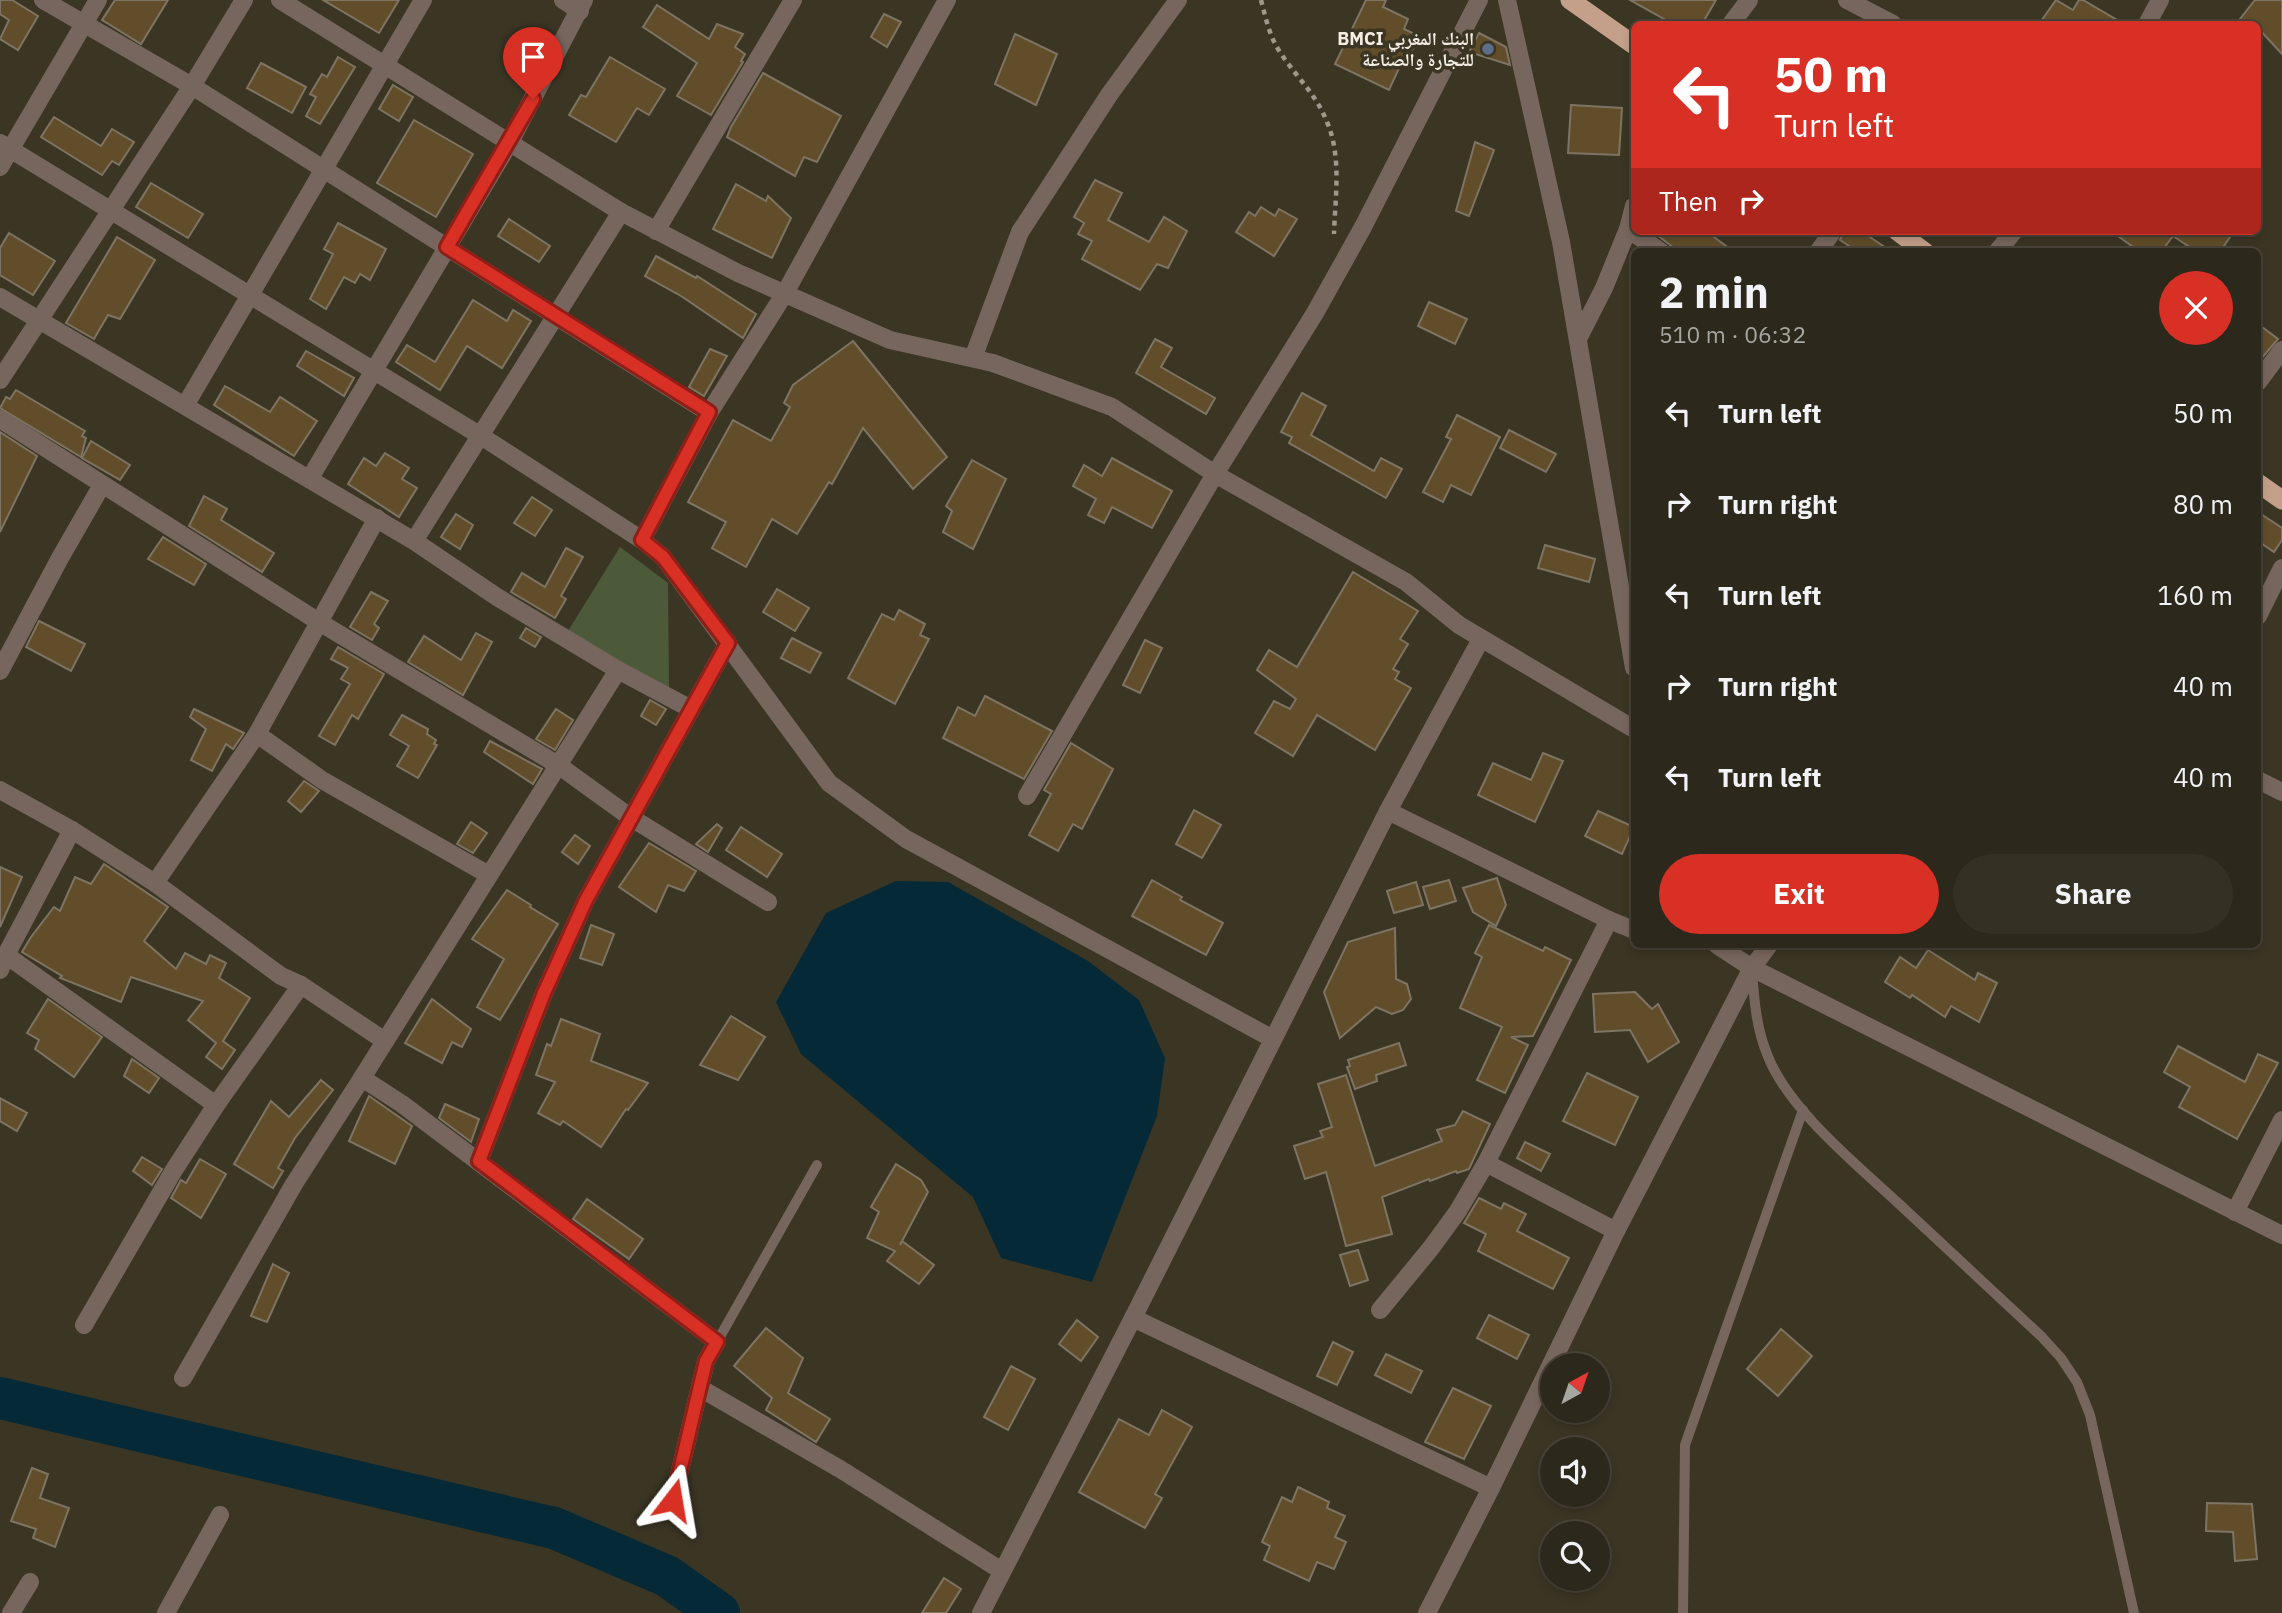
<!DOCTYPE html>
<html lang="en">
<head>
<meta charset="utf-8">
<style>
  :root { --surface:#2c281b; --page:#343024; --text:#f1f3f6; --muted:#a6a6a3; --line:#48443a; --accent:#d93025 }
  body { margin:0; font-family:"IBM Plex Sans","Noto Naskh Arabic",sans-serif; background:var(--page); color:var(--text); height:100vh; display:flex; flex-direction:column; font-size:26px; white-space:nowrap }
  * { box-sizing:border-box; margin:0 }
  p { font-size:23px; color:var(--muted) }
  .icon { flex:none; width:38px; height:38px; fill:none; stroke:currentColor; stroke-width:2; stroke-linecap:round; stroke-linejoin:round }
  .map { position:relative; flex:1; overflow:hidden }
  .details { position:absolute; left:1631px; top:248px; width:630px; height:700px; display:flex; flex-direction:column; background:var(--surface); border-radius:10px; box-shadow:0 4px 10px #0003,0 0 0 2px var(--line) }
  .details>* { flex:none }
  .top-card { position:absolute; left:1631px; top:21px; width:630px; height:214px; border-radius:10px; box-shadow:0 4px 10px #0003,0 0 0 2px var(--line); background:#d93025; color:#fff; overflow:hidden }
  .needle { width:46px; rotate:40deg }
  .buttons { position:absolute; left:1540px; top:1353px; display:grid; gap:14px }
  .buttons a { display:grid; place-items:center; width:70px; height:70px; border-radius:50%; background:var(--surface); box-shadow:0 4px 10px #0003,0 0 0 2px var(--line); font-size:35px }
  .pin { position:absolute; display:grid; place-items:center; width:60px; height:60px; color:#fff; margin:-72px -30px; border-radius:50% 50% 50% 0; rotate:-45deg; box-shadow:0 0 7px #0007 }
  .pin .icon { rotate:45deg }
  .me { position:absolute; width:77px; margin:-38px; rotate:14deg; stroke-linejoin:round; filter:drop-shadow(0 0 5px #0008) }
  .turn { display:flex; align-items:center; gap:24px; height:147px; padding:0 28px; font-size:32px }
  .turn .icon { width:91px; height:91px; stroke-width:2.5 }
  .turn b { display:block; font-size:49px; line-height:60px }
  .then { display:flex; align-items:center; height:66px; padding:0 28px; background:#0003; gap:14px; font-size:26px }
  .round { display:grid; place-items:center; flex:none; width:74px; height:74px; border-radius:37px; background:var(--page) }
  .head { display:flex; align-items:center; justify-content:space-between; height:119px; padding:0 28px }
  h1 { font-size:42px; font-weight:800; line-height:52px }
  .action { display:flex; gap:14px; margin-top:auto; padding:14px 28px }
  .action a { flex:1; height:80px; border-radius:42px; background:var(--accent); color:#fff; font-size:28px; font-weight:800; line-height:80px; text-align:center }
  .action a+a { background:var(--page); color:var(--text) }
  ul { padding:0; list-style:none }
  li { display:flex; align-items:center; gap:21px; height:91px; padding:0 28px }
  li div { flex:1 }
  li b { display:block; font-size:26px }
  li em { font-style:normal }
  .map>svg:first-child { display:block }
  .green { fill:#4d5a39 }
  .water { fill:#052936 }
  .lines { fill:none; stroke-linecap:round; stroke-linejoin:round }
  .river { stroke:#052936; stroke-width:42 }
  .building { fill:#614d2a; stroke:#7e7463; stroke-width:2 }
  .path { stroke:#9e998c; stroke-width:4.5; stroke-dasharray:5 5; stroke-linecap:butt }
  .service { stroke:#77665d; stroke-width:10 }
  .minor { stroke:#77665d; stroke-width:18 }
  .trunk { stroke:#c4a08a; stroke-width:19 }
  .route-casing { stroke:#8d1f18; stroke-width:18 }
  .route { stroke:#d93025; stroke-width:12 }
  .service-dot { fill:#5c6f8a; stroke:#3b3524; stroke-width:2.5 }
  .labels { text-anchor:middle; stroke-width:7; stroke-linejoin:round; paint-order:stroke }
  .poi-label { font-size:18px; font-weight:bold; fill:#f2eee4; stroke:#3b3524; text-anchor:end }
</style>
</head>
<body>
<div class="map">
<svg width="2282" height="1613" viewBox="0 0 2282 1613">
  <rect width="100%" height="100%" fill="#3b3524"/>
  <!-- green -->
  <path class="green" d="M620,547L668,583L669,689L568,631Z"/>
  <!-- water -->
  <path class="water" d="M896,881L948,882L1088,961L1139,1000L1165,1058L1157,1116L1092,1282L1001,1258L973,1197L801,1054L776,1002L826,913Z"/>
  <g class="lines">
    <!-- river -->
    <path class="river" d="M0,1398L554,1528L667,1576L719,1613"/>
  </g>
  <!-- building -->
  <g class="building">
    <path d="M0,0H12L38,16L18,50L0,39L9,20L0,14Z"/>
    <path d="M115,0H168L141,44L102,20Z"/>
    <path d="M323,0H399L379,33Z"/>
    <path d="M1366,0H1386L1383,7L1408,19L1404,29L1419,36L1404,68L1400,66L1389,90L1335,64Z"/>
    <path d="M1630,0H1716L1702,24H1673Z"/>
    <path d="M2056,0L2073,10L2079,0H2083L2124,24H2039Z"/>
    <path d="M2255,0H2282V54L2258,28V24H2236Z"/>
    <path d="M657,5L709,39L717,24L743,34L735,47L745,54L741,61L743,62L711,115L677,96L697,63L643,27Z"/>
    <path d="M884,14L901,22L887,47L871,37Z"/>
    <path d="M1479,33L1506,47L1510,65L1469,52Z"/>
    <path d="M1015,34L1057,54L1036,105L995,84Z"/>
    <path d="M338,57L355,67L320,124L306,116L316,97L310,94L322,74L327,77Z"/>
    <path d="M610,57L665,89L649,115L637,108L616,142L569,115L581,95L586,97Z"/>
    <path d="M261,63L306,87L292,113L247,88Z"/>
    <path d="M763,73L841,116L817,162L804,157L795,176L727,137L731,127Z"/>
    <path d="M393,85L413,97L399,121L379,109Z"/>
    <path d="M1571,105L1622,108L1619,155L1568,153Z"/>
    <path d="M54,117L101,146L112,129L134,142L119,165L112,161L102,175L41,137Z"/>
    <path d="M414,120L473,154L436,217L377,183Z"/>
    <path d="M1475,142L1494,150L1469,216L1456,211Z"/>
    <path d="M1095,180L1122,193L1108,220L1149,242L1164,217L1187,231L1168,268L1157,264L1140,290L1082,259L1092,241L1078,234L1084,223L1074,217Z"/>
    <path d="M151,183L203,214L188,238L136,207Z"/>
    <path d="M736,184L766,201L768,196L791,218L772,258L713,229Z"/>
    <path d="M1261,207L1275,216L1279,209L1297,219L1274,256L1236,232L1249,212L1255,216Z"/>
    <path d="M509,219L550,246L539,262L498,236Z"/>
    <path d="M338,223L386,249L370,280L360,274L355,283L344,277L326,309L310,299L333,254L324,249Z"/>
    <path d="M1652,231H1706L1734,252H1679Z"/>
    <path d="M1844,231H1861L1892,252H1858L1840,240Z"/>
    <path d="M2111,231H2234L2220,252H2197L2173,236L2161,252H2140Z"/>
    <path d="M9,233L55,261L33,295L0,275V248Z"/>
    <path d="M117,237L155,260L120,319L108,315L94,339L66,323Z"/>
    <path d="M656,256L696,278L697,276L756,314L743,338L681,296L645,276Z"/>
    <path d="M473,300L507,321L513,310L531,321L502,368L467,346L440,390L396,362L407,345L435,362Z"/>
    <path d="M1429,302L1467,319L1455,344L1418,326Z"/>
    <path d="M2258,324L2278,339L2261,359L2258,356Z"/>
    <path d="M1155,339L1172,348L1161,367L1215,398L1206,414L1136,373Z"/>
    <path d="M853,341L947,457L913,489L863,428L832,484L829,482L797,534L772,519L746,567L712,548L726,522L688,502L733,420L771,441L790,407L784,403L793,385Z"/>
    <path d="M710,349L727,356L704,396L689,387Z"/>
    <path d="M306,351L354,378L344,396L297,366Z"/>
    <path d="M225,386L270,412L280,397L317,421L294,456L214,405Z"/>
    <path d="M16,390L85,431L82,436L86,438L81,457L0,408L6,397L10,399Z"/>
    <path d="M1302,393L1326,406L1311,435L1374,471L1381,458L1402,469L1386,498L1289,443L1292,437L1281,432Z"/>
    <path d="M1457,415L1500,437L1471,495L1451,485L1443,502L1423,492L1451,439L1446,437Z"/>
    <path d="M1509,430L1556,454L1546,472L1500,448Z"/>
    <path d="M0,432L37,456L0,532Z"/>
    <path d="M91,441L130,465L120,480L82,458Z"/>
    <path d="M385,453L409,468L402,479L417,488L399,517L348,484L364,458L376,466Z"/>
    <path d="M1112,458L1172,491L1152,528L1112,507L1104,523L1088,515L1096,499L1073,486L1084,465L1102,476Z"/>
    <path d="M972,460L1006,479L973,549L943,532L952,511L946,506Z"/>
    <path d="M204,496L227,509L221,520L274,553L262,572L189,526Z"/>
    <path d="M532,497L552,510L535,536L514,523Z"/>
    <path d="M2258,512L2282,528V540L2274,552L2258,541Z"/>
    <path d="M456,514L473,525L460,549L441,537Z"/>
    <path d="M163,537L206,564L194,585L148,559Z"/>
    <path d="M1545,545L1595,559L1589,582L1538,568Z"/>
    <path d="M566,548L583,557L561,596L566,599L555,618L511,592L522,573L545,587Z"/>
    <path d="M1353,572L1418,611L1400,639L1408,644L1393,669L1399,672L1395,679L1411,688L1375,750L1317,715L1293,756L1255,733L1274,701L1290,709L1296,699L1257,670L1269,650L1297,667Z"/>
    <path d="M777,589L809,608L795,631L763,612Z"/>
    <path d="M371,592L388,601L374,624L379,628L372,640L350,627Z"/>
    <path d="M899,610L925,624L920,635L929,639L895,704L848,678L882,614L894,620Z"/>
    <path d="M39,621L85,644L71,671L26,647Z"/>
    <path d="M526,628L541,637L535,647L520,638Z"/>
    <path d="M476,633L492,642L463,695L408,662L424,636L461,660Z"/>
    <path d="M792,638L821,653L810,673L781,658Z"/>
    <path d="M1145,640L1162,648L1140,693L1123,685Z"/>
    <path d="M338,647L384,674L358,719L352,715L335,745L319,736L350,684L341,679L348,668L331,659Z"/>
    <path d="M985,696L1052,731L1024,779L943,738L958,707L975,716Z"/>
    <path d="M650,700L666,709L656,725L641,716Z"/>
    <path d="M194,709L244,733L233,749L226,744L212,771L191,760L206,729L190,717Z"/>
    <path d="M556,709L573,720L555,750L536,739Z"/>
    <path d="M402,715L428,729L427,734L436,740L434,744L437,745L418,778L397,766L409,746L390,735Z"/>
    <path d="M490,741L542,769L533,784L484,752Z"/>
    <path d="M1071,743L1113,769L1082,829L1073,824L1058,851L1029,835L1051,794L1044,790Z"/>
    <path d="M1543,753L1563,761L1535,822L1478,795L1493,763L1531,780Z"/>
    <path d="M304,781L319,791L301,812L288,801Z"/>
    <path d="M1194,810L1221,825L1202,858L1176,844Z"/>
    <path d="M1598,811L1634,827L1622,854L1585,836Z"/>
    <path d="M471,822L487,833L473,853L457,844Z"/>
    <path d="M717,824L722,828L708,852L696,844Z"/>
    <path d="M741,827L782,854L767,877L726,850Z"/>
    <path d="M575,835L590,846L578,864L562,852Z"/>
    <path d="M649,843L696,871L684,891L668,885L656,912L619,887Z"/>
    <path d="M104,864L168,907L144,941L176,969L185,953L206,964L210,955L226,963L219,978L250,998L223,1041L235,1050L222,1069L206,1057L216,1043L188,1020L203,1001L131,977L121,1002L60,978L62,976L22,952L31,937L54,907L60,911L75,877L91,884Z"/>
    <path d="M0,867L22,877L0,927Z"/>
    <path d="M1497,878L1506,905L1496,926L1473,912L1463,888Z"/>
    <path d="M1152,880L1182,897L1180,900L1223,923L1206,955L1132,916Z"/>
    <path d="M1449,880L1456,901L1430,909L1423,887Z"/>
    <path d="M1416,882L1423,905L1394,913L1387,891Z"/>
    <path d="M507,890L531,905L530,907L558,924L500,1020L477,1007L504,959L472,939Z"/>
    <path d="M591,925L614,934L602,965L580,958Z"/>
    <path d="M1489,925L1543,951L1545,947L1571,960L1533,1036L1511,1037L1528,1045L1505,1093L1477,1080L1502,1027L1460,1008L1482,957L1475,953Z"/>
    <path d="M1395,928L1396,979L1407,984L1411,999L1403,1010L1392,1014L1376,1007L1340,1038L1324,992L1348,942Z"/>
    <path d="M1928,950L1975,980L1978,973L1997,983L1979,1022L1951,1006L1945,1017L1912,995L1910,998L1885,982L1900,957L1916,968Z"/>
    <path d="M1635,992L1652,1009L1658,1004L1679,1042L1648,1062L1630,1030L1595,1032L1593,994Z"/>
    <path d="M48,999L102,1037L74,1077L35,1049L39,1040L27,1033Z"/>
    <path d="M432,999L471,1029L462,1047L452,1042L442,1063L405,1043Z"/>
    <path d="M731,1016L765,1037L738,1080L700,1065Z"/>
    <path d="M561,1019L600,1034L591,1061L648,1083L628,1110L626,1109L601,1147L563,1121L560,1125L538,1113L555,1082L536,1075L547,1044L551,1046Z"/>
    <path d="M1399,1043L1406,1065L1376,1075L1377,1081L1355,1089L1347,1067L1350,1066L1348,1060Z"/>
    <path d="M2178,1046L2245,1082L2258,1054L2278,1063L2237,1139L2179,1107L2190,1087L2164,1072Z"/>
    <path d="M132,1059L159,1078L149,1093L124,1076Z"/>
    <path d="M1587,1073L1638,1097L1615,1145L1563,1121Z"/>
    <path d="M1346,1075L1375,1166L1442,1141L1437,1130L1455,1125L1463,1111L1490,1124L1469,1169L1457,1173L1456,1171L1430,1181L1429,1179L1382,1197L1392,1234L1346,1246L1326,1172L1305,1179L1294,1146L1323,1137L1320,1131L1332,1127L1318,1084Z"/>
    <path d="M321,1080L333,1090L295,1138L278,1168L283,1171L273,1188L234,1164L271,1101L289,1117Z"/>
    <path d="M369,1096L412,1126L395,1164L349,1141Z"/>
    <path d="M0,1098L27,1113L17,1131L0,1121Z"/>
    <path d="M445,1104L479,1119L471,1142L439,1118Z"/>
    <path d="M1525,1142L1550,1154L1541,1171L1517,1158Z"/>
    <path d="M142,1157L162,1169L152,1185L133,1171Z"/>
    <path d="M200,1159L226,1174L201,1218L171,1198L181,1180L186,1183Z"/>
    <path d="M896,1164L921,1180L928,1192L900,1245L902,1241L934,1265L919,1284L887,1261L895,1251L867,1238L879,1212L871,1207Z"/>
    <path d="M1479,1198L1501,1209L1504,1203L1526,1214L1517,1231L1569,1258L1553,1289L1478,1251L1486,1234L1464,1223Z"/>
    <path d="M587,1199L643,1239L629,1259L573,1219Z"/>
    <path d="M1358,1250L1368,1280L1350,1286L1340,1255Z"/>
    <path d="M273,1264L289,1273L267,1322L251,1316Z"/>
    <path d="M1489,1315L1529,1335L1517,1359L1477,1338Z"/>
    <path d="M1077,1320L1098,1337L1081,1361L1059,1344Z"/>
    <path d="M766,1328L803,1358L788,1393L830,1419L816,1442L766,1410L772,1398L734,1366Z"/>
    <path d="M1781,1329L1812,1356L1778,1396L1747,1369Z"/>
    <path d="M1333,1342L1353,1352L1337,1385L1317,1376Z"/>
    <path d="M1386,1354L1422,1371L1411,1393L1375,1375Z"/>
    <path d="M1011,1366L1035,1379L1008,1430L984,1417Z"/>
    <path d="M1453,1388L1491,1406L1464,1459L1425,1442Z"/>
    <path d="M1162,1410L1192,1427L1155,1494L1162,1498L1145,1528L1079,1492L1119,1419L1149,1435Z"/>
    <path d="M32,1468L48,1474L40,1498L69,1508L55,1547L33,1538L36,1529L11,1521Z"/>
    <path d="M1298,1487L1329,1502L1327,1508L1345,1516L1335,1537L1346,1542L1334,1569L1317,1562L1309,1581L1264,1560L1270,1546L1262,1542L1282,1497L1292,1502Z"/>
    <path d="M2207,1503L2252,1504L2257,1559L2235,1561L2233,1532L2206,1531Z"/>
    <path d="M944,1578L961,1589L946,1613H922Z"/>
  </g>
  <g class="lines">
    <!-- path -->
    <path class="path" d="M1261,0C1266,19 1270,39 1282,55C1298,79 1316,94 1327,122C1342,157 1335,198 1334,234"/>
    <!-- service -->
    <g class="service">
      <path d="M1752,970C1754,998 1756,1027 1767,1054C1787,1108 1855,1163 1897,1202C1945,1247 1994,1292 2042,1337L2061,1358L2077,1382L2090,1415L2134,1613"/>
      <path d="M717,1342L817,1165"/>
      <path d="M1683,1613L1685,1445L1803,1110"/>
    </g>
    <!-- minor -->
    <g class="minor">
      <path d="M43,0L192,86L709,413"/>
      <path d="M280,0L621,212L738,273L890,340L993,363L1112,407L1215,474L1406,582L1459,625L1634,729"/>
      <path d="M563,0L580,11"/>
      <path d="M1507,0L1561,242L1634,668"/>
      <path d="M1847,0L1893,24"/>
      <path d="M1731,24L1749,0"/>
      <path d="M2147,24L2160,0"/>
      <path d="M0,143L481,436L642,540L663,557L829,783L906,839L1273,1039"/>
      <path d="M0,167L98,0"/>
      <path d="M1634,206L1628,229L1661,252"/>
      <path d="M656,231L793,0"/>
      <path d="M1818,252L1833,231"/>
      <path d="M1997,252L2014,231"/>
      <path d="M0,297L414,541L497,597L618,670L691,709"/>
      <path d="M1578,339L1604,288L1628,229"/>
      <path d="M973,358L1020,232L1109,95L1178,0"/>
      <path d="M0,380L192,86L244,0"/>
      <path d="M2258,382L2282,350"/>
      <path d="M186,404L423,0"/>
      <path d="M0,419L319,622L558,765L630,817L768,902"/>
      <path d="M310,478L510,142L584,0"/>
      <path d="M642,540L709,413L785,293L947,0"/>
      <path d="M414,541L621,212"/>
      <path d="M2258,616L2282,568"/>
      <path d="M0,671L60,558L102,485"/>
      <path d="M257,734L322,780L489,875"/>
      <path d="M2258,780L2282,792"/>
      <path d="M0,790L72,830L155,883L281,976L301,985L385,1041"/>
      <path d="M1027,796L1215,474L1315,313L1363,227L1479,0"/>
      <path d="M1388,811L1609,920L1634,930"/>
      <path d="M155,883L257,734L377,518"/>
      <path d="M1717,945L1752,968L2282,1235"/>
      <path d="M6,955L216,1105L174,1170L84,1325"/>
      <path d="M0,970L6,955L72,830"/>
      <path d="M362,1078L618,670"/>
      <path d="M216,1105L301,985"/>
      <path d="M479,1161L544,993L586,900L728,643"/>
      <path d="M1486,1163L1616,1231"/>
      <path d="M2235,1212L2282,1120"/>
      <path d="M1380,1310L1431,1248L1458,1211L1486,1163L1609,920"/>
      <path d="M1133,1318L1491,1488"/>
      <path d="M183,1378L294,1184L362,1078L402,1104L717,1342L706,1361L673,1500"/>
      <path d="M700,1388L840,1469L1002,1571"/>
      <path d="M11,1613L30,1582"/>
      <path d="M166,1613L220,1515"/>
      <path d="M981,1613L1133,1318L1388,811L1481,639"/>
      <path d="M1427,1613L1491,1488L1616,1231L1752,968L1769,945"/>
    </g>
    <!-- trunk -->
    <g class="trunk">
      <path d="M1570,0L1634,45"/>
      <path d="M1897,231L1925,252"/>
      <path d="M2258,483L2282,500"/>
    </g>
  </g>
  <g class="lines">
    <!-- route casing -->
    <g class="route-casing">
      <path id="route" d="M533,99L447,247L709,412L642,540L663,557L728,643L586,900L544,993L479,1161L717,1342L706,1361L673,1500"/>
    </g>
    <!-- route -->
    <use href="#route" class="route"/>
  </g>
  <!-- markers -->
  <circle class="service-dot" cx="1488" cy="49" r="7"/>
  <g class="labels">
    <!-- poi labels -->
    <g class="poi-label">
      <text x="1474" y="45">BMCI البنك المغربي<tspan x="1474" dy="21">للتجارة والصناعة</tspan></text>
    </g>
  </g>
</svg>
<div class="buttons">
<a><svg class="needle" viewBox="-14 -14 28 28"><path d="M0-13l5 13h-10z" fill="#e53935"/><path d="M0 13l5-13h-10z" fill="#a6a6a3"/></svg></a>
<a><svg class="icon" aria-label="sound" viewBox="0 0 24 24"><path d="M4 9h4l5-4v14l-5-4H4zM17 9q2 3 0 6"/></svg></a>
<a><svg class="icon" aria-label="search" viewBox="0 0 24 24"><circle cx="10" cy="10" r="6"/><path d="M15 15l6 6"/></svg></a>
</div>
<div class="pin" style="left:533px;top:99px;background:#d93025"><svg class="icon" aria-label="arrive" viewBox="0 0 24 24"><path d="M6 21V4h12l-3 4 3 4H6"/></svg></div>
<svg class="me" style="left:673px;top:1500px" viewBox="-20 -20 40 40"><path d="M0-17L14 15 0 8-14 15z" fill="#d93025" stroke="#fff" stroke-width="4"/></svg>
<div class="top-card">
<div class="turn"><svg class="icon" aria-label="left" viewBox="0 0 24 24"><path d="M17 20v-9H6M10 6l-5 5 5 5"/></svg><div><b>50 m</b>Turn left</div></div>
<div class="then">Then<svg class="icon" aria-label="right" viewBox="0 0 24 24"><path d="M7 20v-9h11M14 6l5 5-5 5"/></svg></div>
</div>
<section class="details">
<div class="head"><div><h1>2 min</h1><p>510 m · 06:32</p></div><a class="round" style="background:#d93025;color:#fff"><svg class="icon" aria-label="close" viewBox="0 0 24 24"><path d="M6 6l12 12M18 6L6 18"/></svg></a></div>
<ul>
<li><svg class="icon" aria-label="left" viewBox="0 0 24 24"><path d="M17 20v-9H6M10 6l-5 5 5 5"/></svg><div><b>Turn left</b></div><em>50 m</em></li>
<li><svg class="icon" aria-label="right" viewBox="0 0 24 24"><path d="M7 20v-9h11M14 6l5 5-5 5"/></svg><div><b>Turn right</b></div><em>80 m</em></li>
<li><svg class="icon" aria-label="left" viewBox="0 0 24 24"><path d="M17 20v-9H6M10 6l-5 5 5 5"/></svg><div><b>Turn left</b></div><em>160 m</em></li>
<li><svg class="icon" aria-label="right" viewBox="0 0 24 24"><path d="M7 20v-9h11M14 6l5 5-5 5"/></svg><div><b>Turn right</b></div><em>40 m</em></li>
<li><svg class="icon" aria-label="left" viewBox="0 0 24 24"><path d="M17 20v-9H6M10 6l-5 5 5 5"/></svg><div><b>Turn left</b></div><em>40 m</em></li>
</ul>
<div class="action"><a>Exit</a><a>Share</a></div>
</section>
</div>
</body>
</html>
